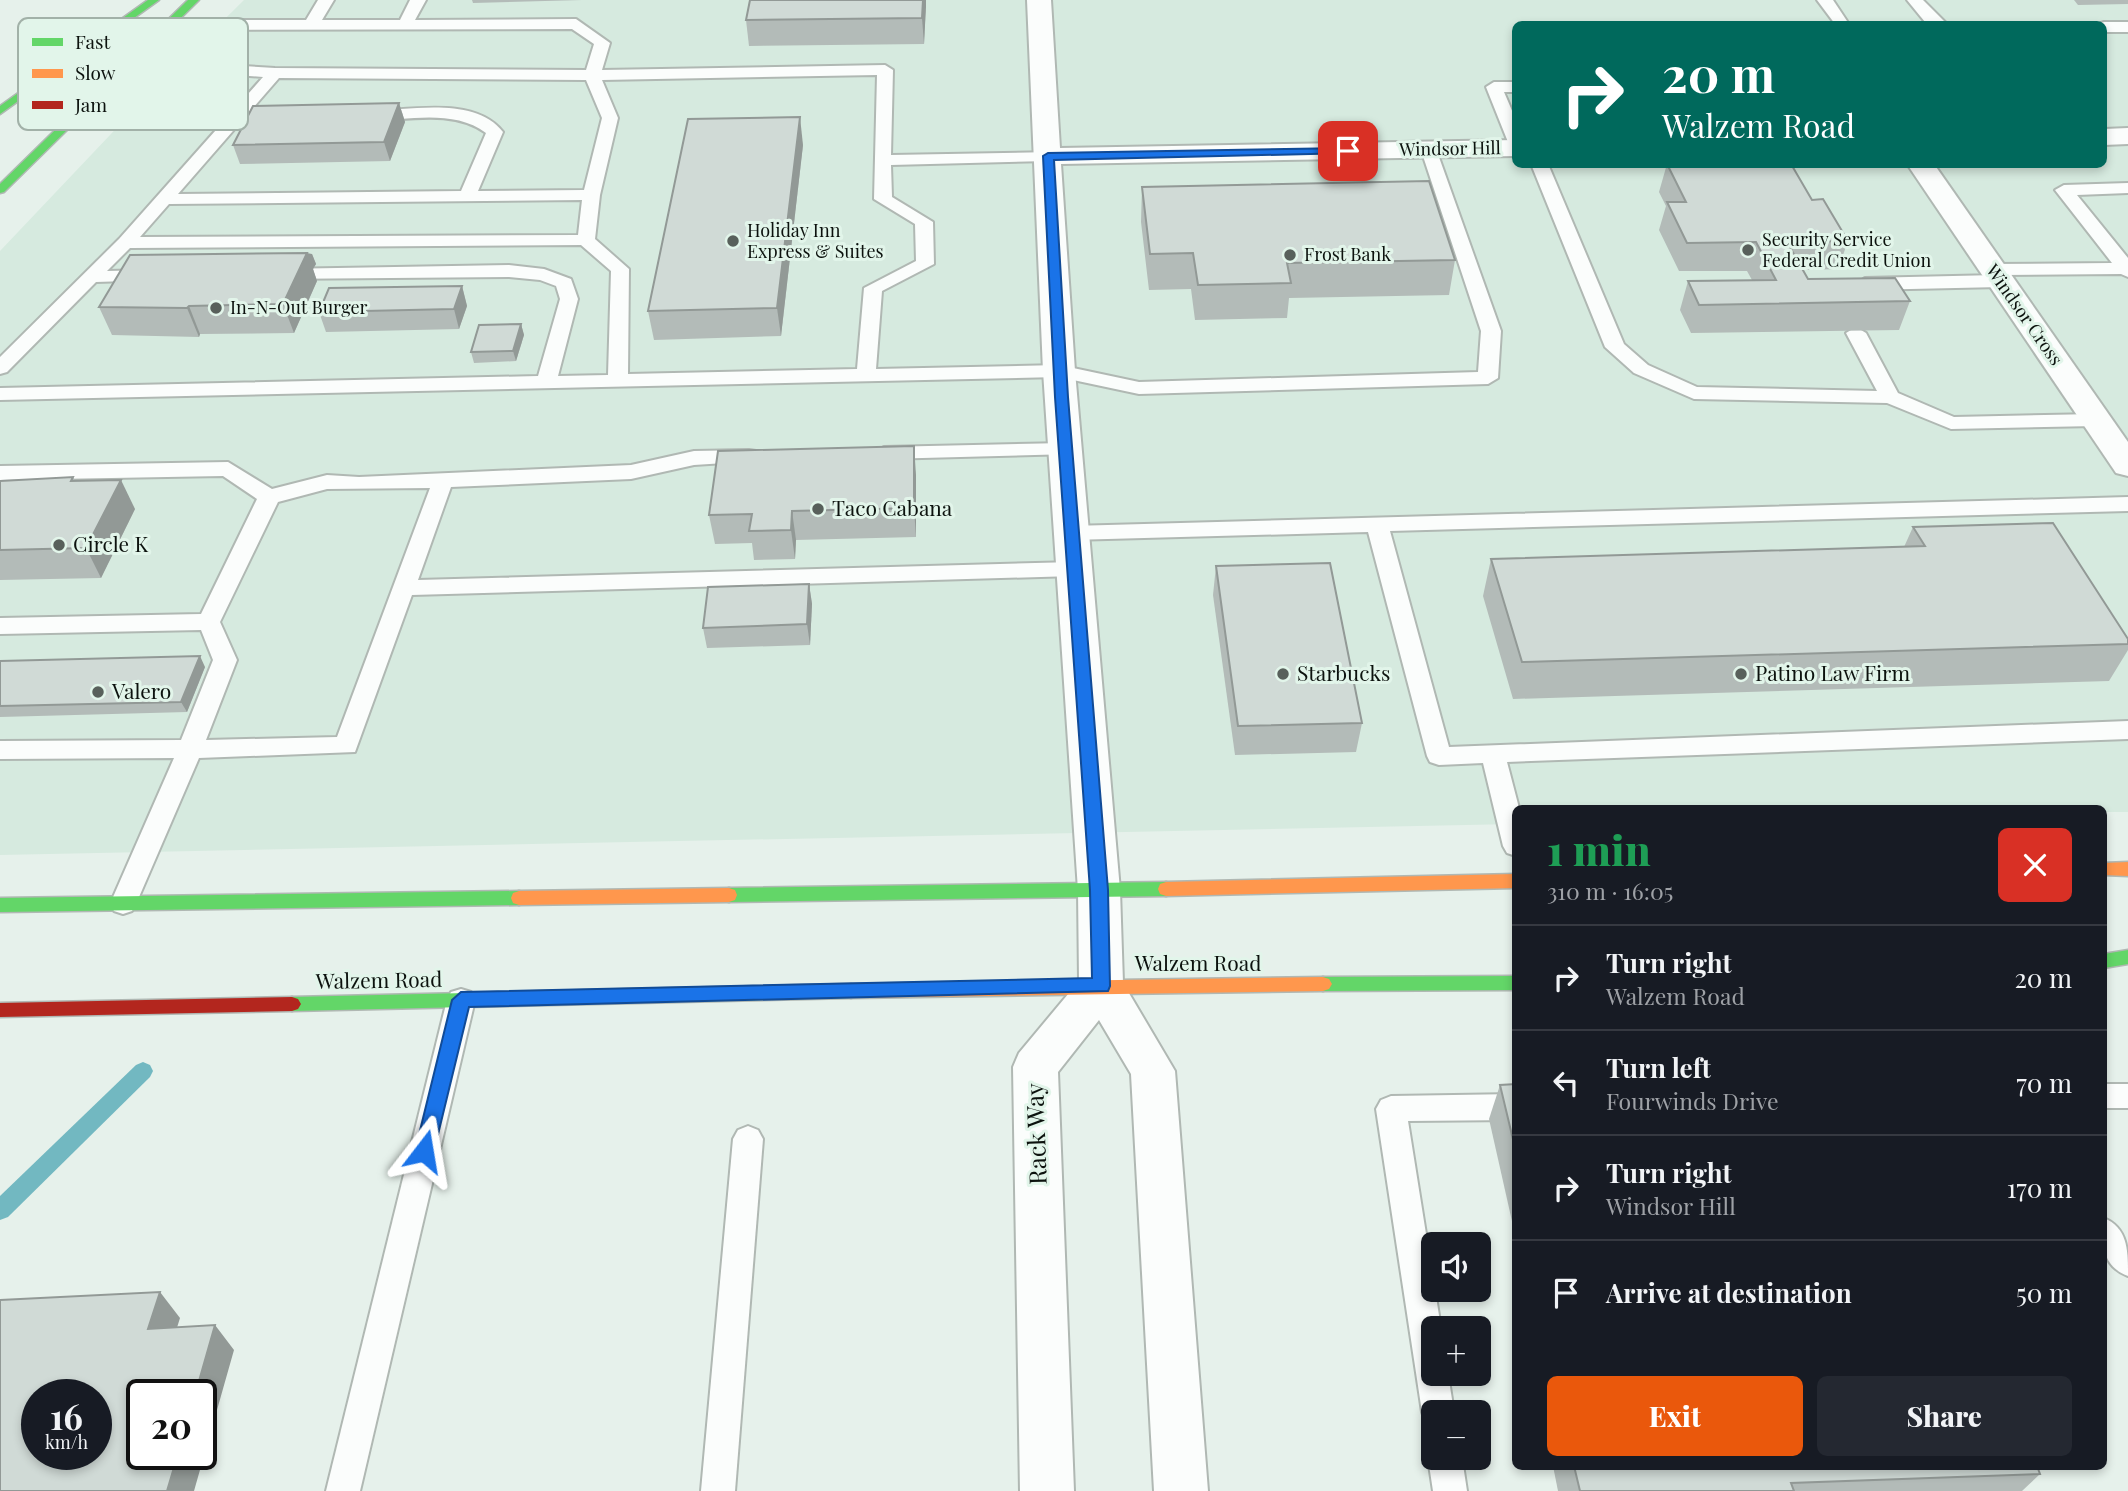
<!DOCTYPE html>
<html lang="en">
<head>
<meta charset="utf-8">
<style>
  :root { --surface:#171b24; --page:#242831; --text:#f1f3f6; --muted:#9ea1a6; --line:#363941; --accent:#ea580c }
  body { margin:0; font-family:"Playfair Display",serif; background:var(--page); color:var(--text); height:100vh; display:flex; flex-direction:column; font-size:26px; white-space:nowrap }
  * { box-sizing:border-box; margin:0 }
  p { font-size:23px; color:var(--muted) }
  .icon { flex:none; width:38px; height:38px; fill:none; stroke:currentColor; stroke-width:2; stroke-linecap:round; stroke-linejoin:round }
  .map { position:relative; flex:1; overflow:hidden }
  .panel { position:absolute; left:1512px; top:805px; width:595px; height:665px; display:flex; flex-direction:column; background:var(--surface); border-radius:10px; box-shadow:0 4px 10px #0003 }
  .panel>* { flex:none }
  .top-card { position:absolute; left:1512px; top:21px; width:595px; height:147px; border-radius:10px; box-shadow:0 4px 10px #0003; background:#00695c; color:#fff; overflow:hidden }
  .controls { position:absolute; left:1421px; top:1232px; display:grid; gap:14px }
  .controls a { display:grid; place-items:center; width:70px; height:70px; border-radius:10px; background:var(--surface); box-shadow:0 4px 10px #0003; font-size:35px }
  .speed { position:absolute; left:21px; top:1379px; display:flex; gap:14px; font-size:35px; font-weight:700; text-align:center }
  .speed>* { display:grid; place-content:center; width:91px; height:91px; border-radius:50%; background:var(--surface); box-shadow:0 4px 10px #0003; line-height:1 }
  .speed small { font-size:18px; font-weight:400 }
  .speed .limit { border:4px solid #111; border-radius:10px; background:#fff; color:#111 }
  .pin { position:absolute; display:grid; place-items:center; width:60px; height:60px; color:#fff; margin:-30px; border-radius:14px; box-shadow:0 4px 10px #0006 }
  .me { position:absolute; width:77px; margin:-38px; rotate:14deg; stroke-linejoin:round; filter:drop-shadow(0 0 5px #0008) }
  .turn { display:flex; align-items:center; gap:24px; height:147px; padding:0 35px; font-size:32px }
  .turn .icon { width:91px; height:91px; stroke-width:2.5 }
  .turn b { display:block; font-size:49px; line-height:60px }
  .round { display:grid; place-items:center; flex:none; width:74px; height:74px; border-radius:10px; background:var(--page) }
  .head { display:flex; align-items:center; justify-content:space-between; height:119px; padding:0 35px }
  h1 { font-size:42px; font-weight:800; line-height:52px; color:#1e9e55 }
  .action { display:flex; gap:14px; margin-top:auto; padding:14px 35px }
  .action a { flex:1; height:80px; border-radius:10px; background:var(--accent); color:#fff; font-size:28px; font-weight:800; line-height:80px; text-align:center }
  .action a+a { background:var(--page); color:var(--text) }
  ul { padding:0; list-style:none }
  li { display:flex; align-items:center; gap:21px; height:105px; padding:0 35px; border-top:2px solid var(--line) }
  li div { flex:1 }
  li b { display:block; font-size:26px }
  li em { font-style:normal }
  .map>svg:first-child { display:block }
  .built { fill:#d6eadf; fill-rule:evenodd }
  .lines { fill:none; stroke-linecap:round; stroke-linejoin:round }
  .stream { fill:#72b8c1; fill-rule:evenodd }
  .lane-casing { stroke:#b0b8b3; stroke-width:4 }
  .street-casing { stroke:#b0b8b3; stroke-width:4 }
  .fast-casing { stroke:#b0b8b3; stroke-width:3 }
  .slow-casing { stroke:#b0b8b3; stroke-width:3 }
  .jam-casing { stroke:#b0b8b3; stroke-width:3 }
  .lane { fill:#fbfdfc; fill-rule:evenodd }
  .street { fill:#fbfdfc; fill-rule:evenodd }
  .fast { fill:#63d668; fill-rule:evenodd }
  .slow { fill:#ff974d; fill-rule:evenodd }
  .jam { fill:#b3261e; fill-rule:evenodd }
  .wall { fill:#b3bbb8 }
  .shaded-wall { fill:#929996 }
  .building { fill:#d0dad6; stroke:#929996; stroke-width:2; fill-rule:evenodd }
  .route { fill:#1a73e8; stroke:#114b97; stroke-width:2 }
  .poi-dot { fill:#58605b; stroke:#e2f5ea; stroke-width:2.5 }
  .labels { text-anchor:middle; stroke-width:6; stroke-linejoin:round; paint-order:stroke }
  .far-street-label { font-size:18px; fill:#0c120e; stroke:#e2f5ea }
  .far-poi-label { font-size:18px; fill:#0c120e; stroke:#e2f5ea; text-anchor:start }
  .poi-label { font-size:21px; fill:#0c120e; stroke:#e2f5ea; text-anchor:start }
  .street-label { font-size:21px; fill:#0c120e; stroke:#e2f5ea }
  .near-street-label { font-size:24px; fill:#0c120e; stroke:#e2f5ea }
  .key { fill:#e2f5ea; stroke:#a2b1a8; stroke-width:2 }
  .key-label { font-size:19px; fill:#0c120e }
</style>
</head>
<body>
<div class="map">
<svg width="2128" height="1491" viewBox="0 0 2128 1491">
  <rect width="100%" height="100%" fill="#e6f1eb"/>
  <!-- built -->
  <path class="built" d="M244,0H2128V812H2104V808H1516L1515,824L0,855V251L147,96ZM1516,24H2104V164H1516Z"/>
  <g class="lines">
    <!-- stream -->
    <path class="stream" d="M143,1062L150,1065L153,1071L150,1077L8,1217L0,1220V1196L136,1065Z"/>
    <!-- lane casing -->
    <g class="lane-casing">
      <g id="lane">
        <path d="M318,0H334L322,20H400L410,0H426L415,20L576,19L610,43L602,70L885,65L893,70L891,155L1054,152L1057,156L1054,160L1048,161L891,165L892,197L933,222L934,264L882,291L876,369L1059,365L1139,382L1478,372L1481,331L1421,150L1429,145L1435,146L1501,331L1498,378L1488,384L1139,394L1059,377L0,400V388L538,376L560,299L556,286L540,280L509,277L273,279L271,275L273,271L280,269L509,265L544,269L571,279L578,299L558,376L608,375L611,271L581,245L130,248L107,271L150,270L159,276L157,280L96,282L7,372L0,374V357L119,239L263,77L131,67L123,62L125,59L275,68L586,70L594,44L572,29L169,30L161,25L169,20H306ZM877,75L874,199L915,224L916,261L864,288L857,369L628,374L629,269L595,239L600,195L618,118L602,80ZM279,78L586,80L602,118L584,190L478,191L503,132C475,96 411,110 371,111L363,116L371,121C408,120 454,109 486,133L461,191L178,194ZM582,200L578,235L140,237L169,204Z"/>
        <path d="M1817,0H1833L1849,24H1835Z"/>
        <path d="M1907,0H1923L1947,24L1925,22Z"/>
        <path d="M2104,22H2128V32H2104V24H2098Z"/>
        <path d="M1494,82H1516V92H1504L1516,120V147L1508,142L1486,87Z"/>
        <path d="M1531,164H1548L1624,344L1648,365L1697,387L1877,391L1846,333L1856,327L1866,333L1898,393L1954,417L2096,414L2106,420L2096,426L1951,429L1887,403L1694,399L1634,373L1605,347Z"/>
        <path d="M2128,183V193L2077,195L2128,258V277L2121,274L2001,275L2010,281L2001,287L1865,290L1856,284L1865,278L1997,275L1986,274L1984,270L1993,264L2112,263L2055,190L2064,185Z"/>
        <path d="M1065,443L1072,444L1075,449L1072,454L884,459L874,453L884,447Z"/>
        <path d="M749,450L756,451L759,456L756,461L694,465L631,479L451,487L418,580L1074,562L1082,564L1085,569L1082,574L1074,576L412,595L355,752L199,758L136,904L132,911L123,914L114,911L110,904L174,758L0,759V741L181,740L213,660L201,630L0,634V618L201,614L257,499L223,476L0,480V466L228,462L272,489L327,475L359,477L631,465L694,451ZM430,488L337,737L206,740L237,660L220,622L278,502L327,489Z"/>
        <path d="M2128,497V511L1390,531L1449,747L2128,721V739L1507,762L1519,808H1516V856L1507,853L1503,846L1483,763L1439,765L1430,762L1427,756L1368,532L1071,540L1063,538L1060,533L1063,528L1071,526Z"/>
        <path d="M461,989L471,992L475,1000L360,1491H326L447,1000L451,992Z"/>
        <rect x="2104" y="1084" width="24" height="24"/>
        <path d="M1516,1094V1120L1408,1121L1441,1328H1433V1374H1448L1454,1412H1433V1426L1426,1423L1422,1412L1376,1109L1381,1100L1391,1096Z"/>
        <path d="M748,1126L758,1130L763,1139L735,1491H701L733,1139L738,1130Z"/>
        <path d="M2104,1218C2128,1228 2128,1251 2128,1276C2101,1266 2102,1243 2104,1218Z"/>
        <path d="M1433,1446V1458H1462L1467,1491H1433L1428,1458Z"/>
      </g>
    </g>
    <!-- street casing -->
    <g class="street-casing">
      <g id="street">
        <path d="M1027,0H1051L1060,148L1516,140V156L1061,164L1075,371L1120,890L1123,983L1175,1071L1208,1491H1154L1131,1074L1099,1020L1058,1072L1074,1491H1020L1013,1067L1019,1053L1079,981L1078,890L1043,371Z"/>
        <path d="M2128,128V144L2104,145V129Z"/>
        <path d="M1907,164H1934L2128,442V476L2116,473Z"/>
      </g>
    </g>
    <!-- fast casing -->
    <g class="fast-casing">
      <g id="fast">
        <path d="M148,0H159L0,114V106Z"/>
        <path d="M188,0H199L4,192L0,193V184Z"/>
        <path d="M1166,882L1172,884L1174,889L1172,894L1166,896L729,902L723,900L721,895L723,890L729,888Z"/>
        <path d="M519,891L525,893L527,898L525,903L519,905L0,912V898Z"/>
        <path d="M2128,950V964L2104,968V954Z"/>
        <path d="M1516,976V990L1323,991L1317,989L1314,984L1317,979L1323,977Z"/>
        <path d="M851,984L857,986L860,991L857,996L851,998L292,1011L286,1009L283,1004L286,999L292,997Z"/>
      </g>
    </g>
    <!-- slow casing -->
    <g class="slow-casing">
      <g id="slow">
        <path d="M2128,862V876L2104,875V863Z"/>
        <path d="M1516,874V888L1166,896L1160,894L1158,889L1160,884L1166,882Z"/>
        <path d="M729,888L735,890L737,895L735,900L729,902L519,905L513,903L511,898L513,893L519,891Z"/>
        <path d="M1323,977L1329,979L1332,984L1329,989L1323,991L851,998L845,996L842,991L845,986L851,984Z"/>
      </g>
    </g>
    <!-- jam casing -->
    <g class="jam-casing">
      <path id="jam" d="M292,997L298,999L301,1004L298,1009L292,1011L0,1017V1003Z"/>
    </g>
    <!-- lane -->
    <use href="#lane" class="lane"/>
    <!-- street -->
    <use href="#street" class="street"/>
    <!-- fast -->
    <use href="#fast" class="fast"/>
    <!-- slow -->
    <use href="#slow" class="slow"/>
    <!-- jam -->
    <use href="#jam" class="jam"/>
  </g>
  <!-- wall -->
  <g class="wall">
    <path d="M472,0H582L473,3Z"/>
    <path d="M750,0H926L924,44L749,46L746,20Z"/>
    <path d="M2074,0H2128V4L2078,5Z"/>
    <path d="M399,103L405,122L390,161L240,164L233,145Z"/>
    <path d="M803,145L781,336L654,340L648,311Z"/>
    <path d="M1667,164L1812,200L1848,241L1838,269L1802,270L1808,279L1910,301L1899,330L1691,333L1680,310L1688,281L1752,280L1747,271H1679L1659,230L1666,206L1659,192Z"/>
    <path d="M1142,187L1455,260L1449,295L1289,298L1287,318L1195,320L1191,289L1149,290L1141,222Z"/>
    <path d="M312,254L316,264L313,269L317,281L294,333L200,334L199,337L112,335L99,307Z"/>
    <path d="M462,286L467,306L459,329L326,332L319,312Z"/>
    <path d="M521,324L524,335L516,361L474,363L471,352Z"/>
    <path d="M916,475V537L796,540L795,559L754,560L752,543L715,544L709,515Z"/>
    <path d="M73,477L75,481L135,509L101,578L0,580V481Z"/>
    <path d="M1913,527L2128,639V650L2109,681L1513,699L1483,596L1491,559L1904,547Z"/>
    <path d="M1216,566L1362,723L1356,752L1235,755L1213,595Z"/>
    <path d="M809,584L812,604L810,645L707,648L703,628Z"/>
    <path d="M0,661L205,667L187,712L0,717Z"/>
    <path d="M1516,1084V1239L1489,1119L1500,1085Z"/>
    <path d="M1553,1466H2037L2040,1474L2022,1491H1558Z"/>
  </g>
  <!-- shaded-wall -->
  <g class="shaded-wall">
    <path d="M923,0H926V7L924,44L922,18Z"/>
    <path d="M399,103L405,122L390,161L384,142Z"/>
    <path d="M800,117L803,145L781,336L777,308Z"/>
    <path d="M307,253L312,254L316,264L313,269L317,281L294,333L283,304Z"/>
    <path d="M462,286L467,306L459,329L454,309Z"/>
    <path d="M189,306L200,334L199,337L187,308Z"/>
    <path d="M521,324L524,335L516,361L513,351Z"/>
    <path d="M914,446L916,475V537L914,508Z"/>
    <path d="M121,480L135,509L101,578L86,548Z"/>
    <path d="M792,511L796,540L795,559L791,530Z"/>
    <path d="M809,584L812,604L810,645L807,624Z"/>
    <path d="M200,656L205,667L187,712L181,702Z"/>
    <path d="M160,1292L180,1318L169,1353L148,1329Z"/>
    <path d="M215,1325L234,1350L194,1491H167L178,1454H201V1395H195Z"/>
  </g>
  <!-- building -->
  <g class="building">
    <path d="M750,0H923L922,18L746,20Z"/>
    <path d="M399,103L384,142L233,145L253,106Z"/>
    <path d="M800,117L777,308L648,311L688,119Z"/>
    <path d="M1667,164H1791L1812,200L1823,199L1848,241L1787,242L1808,279L1895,278L1910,301L1699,305L1688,281L1776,280L1756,242L1687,243L1667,202H1686Z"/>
    <path d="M1429,181L1455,260L1287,263L1291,283L1198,285L1193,253L1150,254L1142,187Z"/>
    <path d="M307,253L283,304L189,306L187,308L99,307L130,255Z"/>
    <path d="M462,286L454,309L319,312L329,288Z"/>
    <path d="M521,324L513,351L471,352L479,325Z"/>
    <path d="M914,446V508L792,511L791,530L749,531L752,514L709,515L718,451Z"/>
    <path d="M73,477L71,481L121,480L86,548L0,550V481Z"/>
    <path d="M2053,523L2128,639V644L1522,662L1491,559L1925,546L1913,527Z"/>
    <path d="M1330,563L1362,723L1238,726L1216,566Z"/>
    <path d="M809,584L807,624L703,628L708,587Z"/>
    <path d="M200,656L181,702L0,706V661Z"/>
    <path d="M1516,1084V1152L1500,1085Z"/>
    <path d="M160,1292L148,1329L215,1325L195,1395H142V1454H178L167,1491H0V1300ZM37,1395H96V1454H37Z"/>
    <path d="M1574,1466H2037L2040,1474L1791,1483L1794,1491H1580Z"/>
  </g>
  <!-- route -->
  <path class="route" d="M1348,148L1353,151L1351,153L1054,160L1068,397L1108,890L1110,986L1108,991L469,1007L434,1151L431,1157L424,1160L418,1157L415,1151L452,1000L461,992L1092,978L1090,890L1055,397L1043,156L1048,153Z"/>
  <!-- markers -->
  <g class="poi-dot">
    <circle cx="733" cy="241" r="7"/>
    <circle cx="1748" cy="250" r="7"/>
    <circle cx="1290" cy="255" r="7"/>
    <circle cx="216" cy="308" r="7"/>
    <circle cx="818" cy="509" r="7"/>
    <circle cx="59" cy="545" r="7"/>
    <circle cx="1283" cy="674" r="7"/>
    <circle cx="1741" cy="674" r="7"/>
    <circle cx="98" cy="692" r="7"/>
  </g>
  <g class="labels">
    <!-- far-street labels -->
    <g class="far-street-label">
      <text transform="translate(1450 149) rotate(-1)" y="6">Windsor Hill</text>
      <text transform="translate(2024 315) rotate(55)" y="6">Windsor Cross</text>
    </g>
    <!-- far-poi labels -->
    <g class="far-poi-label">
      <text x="747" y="237">Holiday Inn<tspan x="747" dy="21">Express &amp; Suites</tspan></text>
      <text x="1762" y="246">Security Service<tspan x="1762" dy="21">Federal Credit Union</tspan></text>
      <text x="1304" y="261">Frost Bank</text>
      <text x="230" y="314">In-N-Out Burger</text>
    </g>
    <!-- poi labels -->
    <g class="poi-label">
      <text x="832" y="516">Taco Cabana</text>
      <text x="73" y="552">Circle K</text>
      <text x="1297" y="681">Starbucks</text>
      <text x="1755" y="681">Patino Law Firm</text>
      <text x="112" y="699">Valero</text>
    </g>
    <!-- street labels -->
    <g class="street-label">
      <text x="1198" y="971">Walzem Road</text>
      <text transform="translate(379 981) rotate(-1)" y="7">Walzem Road</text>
    </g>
    <!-- near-street labels -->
    <g class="near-street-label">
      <text transform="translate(1037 1134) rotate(-92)" y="8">Rack Way</text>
    </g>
  </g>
  <!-- legend -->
  <rect x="18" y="18" width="230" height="112" rx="10" class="key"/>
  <rect x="32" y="38" width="31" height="8" fill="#63d668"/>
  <rect x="32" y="69" width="31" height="9" fill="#ff974d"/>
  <rect x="32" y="101" width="31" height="8" fill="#b3261e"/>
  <g class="key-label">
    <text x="75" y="49">Fast</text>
    <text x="75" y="80">Slow</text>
    <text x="75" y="112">Jam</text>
  </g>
</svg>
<div class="controls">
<a><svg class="icon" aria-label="sound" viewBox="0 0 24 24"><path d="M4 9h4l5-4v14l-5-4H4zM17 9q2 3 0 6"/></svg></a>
<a>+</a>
<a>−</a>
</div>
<div class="speed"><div>16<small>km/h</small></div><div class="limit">20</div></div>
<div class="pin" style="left:1348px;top:151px;background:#d93025"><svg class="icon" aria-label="arrive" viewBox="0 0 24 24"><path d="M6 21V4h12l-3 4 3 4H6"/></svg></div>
<svg class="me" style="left:424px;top:1151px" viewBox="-20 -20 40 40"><path d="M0-17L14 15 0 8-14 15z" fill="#1a73e8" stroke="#fff" stroke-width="4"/></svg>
<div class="top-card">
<div class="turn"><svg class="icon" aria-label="right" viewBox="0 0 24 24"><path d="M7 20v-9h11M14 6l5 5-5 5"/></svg><div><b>20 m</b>Walzem Road</div></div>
</div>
<section class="panel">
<div class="head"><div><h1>1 min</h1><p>310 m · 16:05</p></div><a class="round" style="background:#d93025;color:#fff"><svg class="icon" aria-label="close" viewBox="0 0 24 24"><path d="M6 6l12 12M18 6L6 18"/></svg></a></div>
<ul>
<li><svg class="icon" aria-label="right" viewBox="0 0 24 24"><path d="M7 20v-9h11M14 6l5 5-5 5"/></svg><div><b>Turn right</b><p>Walzem Road</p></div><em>20 m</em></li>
<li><svg class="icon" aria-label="left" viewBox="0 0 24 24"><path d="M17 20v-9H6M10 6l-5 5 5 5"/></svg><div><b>Turn left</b><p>Fourwinds Drive</p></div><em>70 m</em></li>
<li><svg class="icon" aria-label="right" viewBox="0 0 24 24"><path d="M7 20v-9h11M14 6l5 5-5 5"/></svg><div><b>Turn right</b><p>Windsor Hill</p></div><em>170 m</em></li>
<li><svg class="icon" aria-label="arrive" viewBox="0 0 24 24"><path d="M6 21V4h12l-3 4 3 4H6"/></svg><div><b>Arrive at destination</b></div><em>50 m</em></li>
</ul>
<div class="action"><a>Exit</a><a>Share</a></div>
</section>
</div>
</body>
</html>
